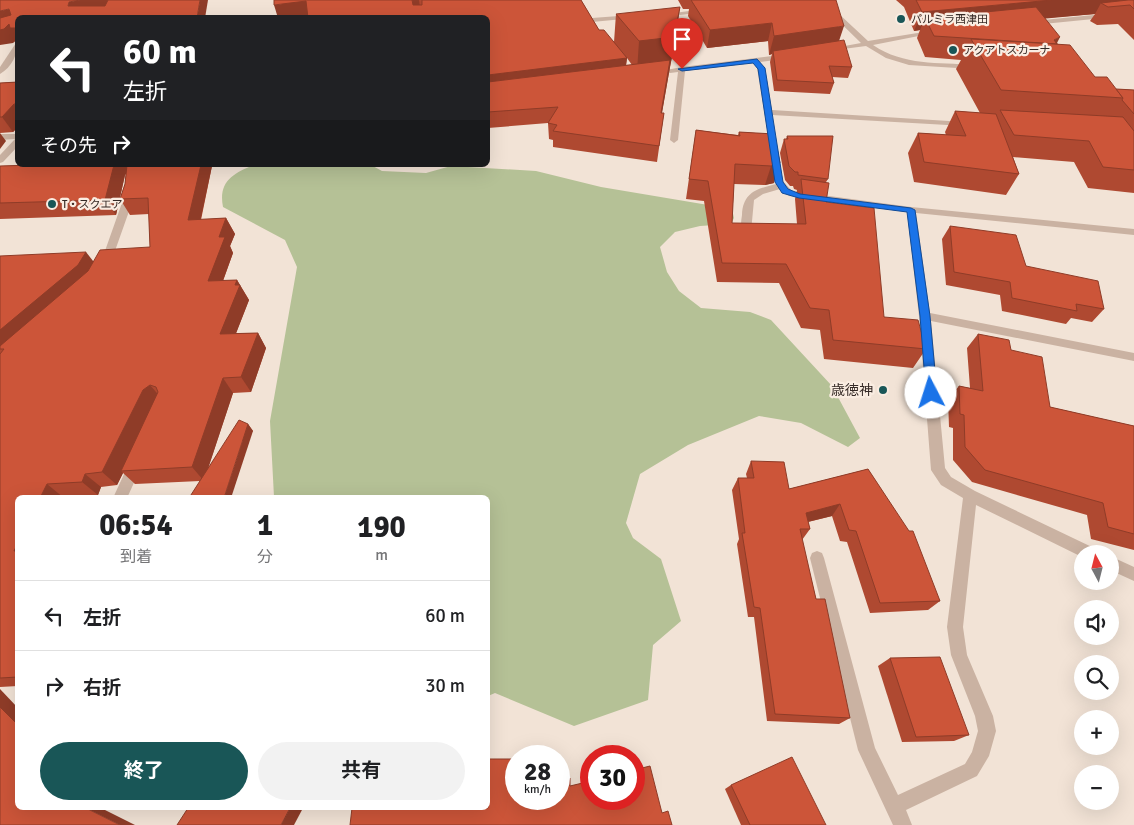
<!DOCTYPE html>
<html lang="ja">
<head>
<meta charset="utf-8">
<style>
  :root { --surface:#fff; --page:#f2f2f2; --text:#202124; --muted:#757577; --line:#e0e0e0; --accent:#195657 }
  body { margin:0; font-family:Signika,"Noto Sans JP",sans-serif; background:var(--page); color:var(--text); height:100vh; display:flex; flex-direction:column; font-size:19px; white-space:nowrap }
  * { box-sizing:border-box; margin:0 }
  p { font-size:16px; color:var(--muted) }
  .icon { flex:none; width:28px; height:28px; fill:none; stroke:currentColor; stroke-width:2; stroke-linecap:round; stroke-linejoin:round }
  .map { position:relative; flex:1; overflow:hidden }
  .details { position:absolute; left:15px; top:495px; width:475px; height:315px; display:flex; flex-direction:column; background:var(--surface); border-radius:8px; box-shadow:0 5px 20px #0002 }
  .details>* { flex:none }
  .guide { position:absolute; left:15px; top:15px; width:475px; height:152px; border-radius:8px; box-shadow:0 5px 20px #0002; background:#202124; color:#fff; overflow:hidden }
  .needle { width:32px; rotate:353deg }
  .controls { position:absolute; left:1074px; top:545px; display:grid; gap:10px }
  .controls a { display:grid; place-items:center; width:45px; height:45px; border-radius:50%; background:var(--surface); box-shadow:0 5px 20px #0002; font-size:25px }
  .speed { position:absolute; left:505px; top:745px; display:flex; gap:10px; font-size:25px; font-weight:700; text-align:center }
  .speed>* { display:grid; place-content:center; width:65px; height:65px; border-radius:50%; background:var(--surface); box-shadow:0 5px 20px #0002; line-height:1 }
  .speed small { font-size:12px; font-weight:400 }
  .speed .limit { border:8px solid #d22; background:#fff; color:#111 }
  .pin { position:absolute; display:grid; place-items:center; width:42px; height:42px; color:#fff; margin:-51px -21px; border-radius:50% 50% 50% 0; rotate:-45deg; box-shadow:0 0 5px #0007 }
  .pin .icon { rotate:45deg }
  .me { position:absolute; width:55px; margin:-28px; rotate:355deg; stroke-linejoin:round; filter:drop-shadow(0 0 4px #0008) }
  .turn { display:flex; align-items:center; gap:18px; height:105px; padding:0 25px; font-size:22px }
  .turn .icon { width:65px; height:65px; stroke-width:2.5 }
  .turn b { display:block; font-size:35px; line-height:42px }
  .then { display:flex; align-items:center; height:48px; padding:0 25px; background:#0003; gap:10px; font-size:19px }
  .eta { display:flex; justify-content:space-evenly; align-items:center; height:85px; text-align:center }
  .eta b { font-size:30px; font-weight:700; line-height:35px }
  .button { display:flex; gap:10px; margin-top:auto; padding:10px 25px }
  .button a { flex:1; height:58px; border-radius:30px; background:var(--accent); color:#fff; font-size:20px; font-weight:700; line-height:58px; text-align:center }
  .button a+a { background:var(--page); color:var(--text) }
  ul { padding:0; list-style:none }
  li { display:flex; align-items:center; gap:15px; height:70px; padding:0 25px; border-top:1px solid var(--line) }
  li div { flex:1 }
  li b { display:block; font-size:19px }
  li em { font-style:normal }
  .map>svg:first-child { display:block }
  .green { fill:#b5c196 }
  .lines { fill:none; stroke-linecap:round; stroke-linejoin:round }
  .minor { fill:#cab2a2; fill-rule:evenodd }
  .wall { fill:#af4931; fill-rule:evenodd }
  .shaded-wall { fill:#8f3c28 }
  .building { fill:#cc5539; stroke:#8f3c28 }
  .route { fill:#1a73e8; stroke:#114b97 }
  .poi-dot { fill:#195657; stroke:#faede2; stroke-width:2 }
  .labels { text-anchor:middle; stroke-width:4.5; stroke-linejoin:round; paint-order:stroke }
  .far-poi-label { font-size:11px; fill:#342925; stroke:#faede2; text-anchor:start }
  .poi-label { font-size:14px; fill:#342925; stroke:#faede2; text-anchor:end }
</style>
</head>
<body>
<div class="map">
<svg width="1134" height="825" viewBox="0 0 1134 825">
  <rect width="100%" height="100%" fill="#f2e3d6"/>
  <!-- green -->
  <path class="green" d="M254,165H371L382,171L426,173L451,166L536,171L601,187L732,209L734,218L731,224L700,226L675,232L660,247L667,272L679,291L701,308L750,312L771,320L832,386L860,438L848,447L801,423L759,416L688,445L640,474L626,523L633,538L661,559L681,621L653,645L648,700L574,726L495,693L488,696V498L274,497L270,421L297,267L285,240L223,207C218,182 233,173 254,165Z"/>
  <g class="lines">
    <!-- minor -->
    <g class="minor">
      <path d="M817,0H824L868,41L936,30L939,32L873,45C904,66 938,62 973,65L977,67L973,69L909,65L886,58L866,46L828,51V49L861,43Z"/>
      <path d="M704,9L706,12L662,17L659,15Z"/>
      <path d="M1134,11V15L1033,25L1030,23L1033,21Z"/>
      <path d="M632,15L635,17L634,18L592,22L589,20L592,18Z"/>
      <path d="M18,40C18,54 12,67 0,74V67Z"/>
      <path d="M788,54L792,56L791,58L760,62L765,68L772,110L965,122L969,124L965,126L772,115L783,181L792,191L911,207L1134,229V235L916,213L930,313L1134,353V361L931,321L945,468L951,477L975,491L1096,549L1098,554H1082V557L976,505L963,627L967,655L993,716L996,731L989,756L977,776L906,810L912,825H893L858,750L810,558L812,553L817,551L822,553L824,558L875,748L898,795L965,764L972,752L978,731L975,716L951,655L947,627L963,498L941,485L931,470L919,316L907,212L789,196L780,189L763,194L754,200L751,232L746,235L743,234C740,228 741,221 742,215C743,192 757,189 776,184L757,68L753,63L685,71L678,140L674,143L670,140L678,72L654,75L650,73L682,67Z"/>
      <path d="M0,134H18V146L3,162L0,163V155L15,139L0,140Z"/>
      <path d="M132,165H140L135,176L133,200L110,265L109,267H101L100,265L123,200L127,176Z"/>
      <path d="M136,457L141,459L143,463L127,498H113L131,459Z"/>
      <path d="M1110,556L1134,567V581L1110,570Z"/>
    </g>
  </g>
  <!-- wall -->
  <g class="wall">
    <path d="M274,0H581L599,30L614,42L616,14L676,36L670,67L662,113H664L657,162L553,147V140L549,139L548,123L488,128V18L307,16ZM627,58L632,65H626Z"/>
    <path d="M678,0H836L839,41L852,67L848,78L832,77L834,83L830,94L774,91L770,62L772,54L769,55L768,41L707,48L688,16L689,9H683Z"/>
    <path d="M896,0H1134V40L1118,24L1097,25L1090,21L1095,14L1045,18L1057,43L1095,77L1116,89L1134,90V193L1088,188L1074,162L1013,157L1019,174L1006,195L914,182L908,153L918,133L946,135L945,132L955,111L980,113L956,69L961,60L925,57L917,38L920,30L914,31L904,7Z"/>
    <path d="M18,82V127L13,132L0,133V83Z"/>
    <path d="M696,130L738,135L739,132L774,134V183L765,185L734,184L732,223L797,224L795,199L797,190L794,189L793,186H790L785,180L780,153L784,139H786L787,136L828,179L826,182V202L884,317L926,349L913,368L824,359L820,330L801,328L779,283L717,282L704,201L686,199Z"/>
    <path d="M35,165H220L212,166L201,220L226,218L235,234L230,246L233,253L223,281L237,280L249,300L236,333H258L266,348L251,392L233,393L208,468L248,424L253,431L200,481L135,484L123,473L117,485L101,487L98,495L64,498H18V686L0,687V256L93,262L150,247L149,214L130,215L120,199L125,184L126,174L125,175L116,215L0,219V166Z"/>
    <path d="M950,226L1026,266L1104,309L1092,322L1071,318L1066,324L1002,311L1000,295L946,285L942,239Z"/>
    <path d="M978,334L1011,350L1050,407L1134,426V550L1091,539L1087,515L972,482L953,460V428L949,427L948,399L959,386L970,388L967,348Z"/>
    <path d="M751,461L789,489L868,469L940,601L928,610L870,613L847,542L840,541L832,516L808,522L810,529L802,540L816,599L850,718L839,724L767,721L754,617H748L737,544L739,539L732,490L738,478H747L746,474Z"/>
    <path d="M890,658L969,735L954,741L902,742L878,666Z"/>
    <path d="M731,785L826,825H741L725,789Z"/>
  </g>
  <!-- shaded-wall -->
  <g class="shaded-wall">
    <path d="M80,0H115L108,9L68,6L69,2Z"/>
    <path d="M200,0H208L205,18H197Z"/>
    <path d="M412,0H419L420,8L414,12Z"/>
    <path d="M1052,0H1134L1130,5L1101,3L1095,14L931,29L925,18L920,30L914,31L922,12Z"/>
    <path d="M306,1L310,15L292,18H278L274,5Z"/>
    <path d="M680,7L676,36L670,67L659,129L637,71L639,41Z"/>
    <path d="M9,9L18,28V39L13,43L0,45V11Z"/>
    <path d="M772,23L768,41L707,48L710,30Z"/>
    <path d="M844,26L838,44L773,51L772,54L769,55L774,36Z"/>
    <path d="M1060,37L1056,45L1054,40Z"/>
    <path d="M627,58L625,73L488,92V75Z"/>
    <path d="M14,104L18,109V127L13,132L2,117Z"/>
    <path d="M0,133L6,141L0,149Z"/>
    <path d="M780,163L774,183L765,185L771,166Z"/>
    <path d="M114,165H131L125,175L116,215L105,200Z"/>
    <path d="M201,165H212V166L197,236L188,220Z"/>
    <path d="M226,218L235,234L230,246L233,253L217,297L208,281L219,237Z"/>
    <path d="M86,252L97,266L4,349H0V330Z"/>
    <path d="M237,280L249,300L230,349L220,334L235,285Z"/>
    <path d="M258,333L266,348L251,392L241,377Z"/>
    <path d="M223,378L233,393L204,481L192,467Z"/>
    <path d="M150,385L162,399L121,471L123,473L117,485L102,472L143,390Z"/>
    <path d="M248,424L253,431L231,498H224Z"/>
    <path d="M85,474L101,487L98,495L82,482Z"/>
    <path d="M47,484L64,498H40Z"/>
    <path d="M840,504L832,516L799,524L806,513Z"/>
    <path d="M18,543V553L14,551Z"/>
    <path d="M0,689L18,708V725L0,707Z"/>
    <path d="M86,808H101L135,825H120Z"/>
    <path d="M290,808H303L294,825H281Z"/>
  </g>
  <!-- building -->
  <g class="building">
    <path d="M0,0H80L69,2L68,6H105L108,0H200L197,18H18V28H10L9,24L4,29L0,30V18L11,15L9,9L0,11Z"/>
    <path d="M274,0H412L413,5H422V0H581L599,30H604L627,58L488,75V18H308L306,1L274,5Z"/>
    <path d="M691,0H836L844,26L774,36L772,23L710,30Z"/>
    <path d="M916,0H1052L922,12Z"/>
    <path d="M1128,0H1134V9L1130,5L1108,7L1101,3Z"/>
    <path d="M680,7L674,37L639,41L616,14Z"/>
    <path d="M1036,7L1060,37L1054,40L1057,44L934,36L925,18Z"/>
    <path d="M971,39L1070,45L1095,77H1107L1123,98L1001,90Z"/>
    <path d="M844,40L852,67L829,66L834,83L777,80L773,51Z"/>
    <path d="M670,60L661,113H664L659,146L553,131L557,125L548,123L558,107L488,112V82Z"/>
    <path d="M18,82V104H14L2,117H0V83Z"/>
    <path d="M1116,89L1134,90V114L1122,100L1123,98Z"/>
    <path d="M1000,110L1123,117L1134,131V170L1103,167L1089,141L1014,135Z"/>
    <path d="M955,111L996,114L1019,174L924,162L918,133L966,136Z"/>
    <path d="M696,130L740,136L739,132L774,134L780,163L771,166L735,164L732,223L806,224L801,179L829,183L826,202L874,208L884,317L918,320L926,349L833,340L829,310L810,308L786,264L722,263L708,181L689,179Z"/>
    <path d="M787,136H833L828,179L798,175V172H795L789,166L784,139H788Z"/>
    <path d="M35,165H114L105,200L0,203V166Z"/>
    <path d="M127,165H201L188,220L226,218L219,237H225L208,281L237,280L235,285H240L220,334L258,333L241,377L223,378L192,467L121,471L158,392L156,387L150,385L143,390L102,472L85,474L82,482L47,484L40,498H18V543L14,551H18V677L0,678V354L4,349H0V346L88,271L100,250L150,247L148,198L120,199L125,184Z"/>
    <path d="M950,226L1016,235L1026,266L1098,281L1104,309L1076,304L1077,311L1012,298L1010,282L954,272Z"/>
    <path d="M86,252L78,265L0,330V256Z"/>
    <path d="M978,334L1009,340L1011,350L1042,357L1050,407L1134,426V534L1108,527L1103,503L985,470L965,447L964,415L960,414L959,386L983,391Z"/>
    <path d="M239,420L248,424L224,498H189Z"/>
    <path d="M751,461L784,462L789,489L868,469L909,531H913L940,601L880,603L856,531L849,530L840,504L806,513L810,529H800L816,599H825L850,718L775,714L760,608L754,607L742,533H745L738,478H754Z"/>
    <path d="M940,657L969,735L916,737L890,658Z"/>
    <path d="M0,707L18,725V808H86L120,825H0Z"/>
    <path d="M792,757L826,825H750L731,785Z"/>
    <path d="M488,759H516V799H559V778H570V786L591,781V799H634V770L650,766L662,813L668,811L672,825H350L352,808H488Z"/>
    <path d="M188,808H290L281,825H177Z"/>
  </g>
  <!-- route -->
  <path class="route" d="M757,59L765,68L783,182L788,189L800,194L911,208L915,210L930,316L937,393L935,396L931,397L926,393L920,316L907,212L799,198L782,193L775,182L758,69L753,63L682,71L678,69Z"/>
  <!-- markers -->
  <g class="poi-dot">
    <circle cx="901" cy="19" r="5"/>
    <circle cx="953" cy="50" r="5"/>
    <circle cx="52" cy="204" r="5"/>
    <circle cx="883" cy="390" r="5"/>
  </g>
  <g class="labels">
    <!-- far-poi labels -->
    <g class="far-poi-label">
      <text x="911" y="23">パルミラ西津田</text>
      <text x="963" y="54">アクアトスカーナ</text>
      <text x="62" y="208">T・スクエア</text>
    </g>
    <!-- poi labels -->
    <g class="poi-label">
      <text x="873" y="395">歳徳神</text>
    </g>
  </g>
</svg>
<div class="controls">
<a><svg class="needle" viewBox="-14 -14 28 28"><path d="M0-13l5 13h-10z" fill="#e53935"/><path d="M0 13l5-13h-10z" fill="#757577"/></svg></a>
<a><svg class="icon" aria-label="sound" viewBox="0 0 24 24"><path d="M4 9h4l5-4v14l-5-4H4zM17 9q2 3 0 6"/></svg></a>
<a><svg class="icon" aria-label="search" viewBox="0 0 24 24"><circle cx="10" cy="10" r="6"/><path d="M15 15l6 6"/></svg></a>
<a>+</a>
<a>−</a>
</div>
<div class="speed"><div>28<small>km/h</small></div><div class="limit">30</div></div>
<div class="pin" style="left:682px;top:69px;background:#d93025"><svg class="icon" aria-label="arrive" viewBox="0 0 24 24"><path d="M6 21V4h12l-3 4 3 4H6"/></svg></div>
<svg class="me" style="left:931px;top:393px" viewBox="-20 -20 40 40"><circle r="19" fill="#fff"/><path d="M0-13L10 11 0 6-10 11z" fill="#1a73e8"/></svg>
<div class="guide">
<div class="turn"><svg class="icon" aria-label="left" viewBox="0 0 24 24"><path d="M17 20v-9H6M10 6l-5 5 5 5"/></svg><div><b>60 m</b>左折</div></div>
<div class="then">その先<svg class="icon" aria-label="right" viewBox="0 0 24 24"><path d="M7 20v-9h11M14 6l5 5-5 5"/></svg></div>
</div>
<section class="details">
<div class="eta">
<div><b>06:54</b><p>到着</p></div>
<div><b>1</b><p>分</p></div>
<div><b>190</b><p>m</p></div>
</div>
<ul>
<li><svg class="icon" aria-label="left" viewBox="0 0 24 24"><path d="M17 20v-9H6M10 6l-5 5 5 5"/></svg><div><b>左折</b></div><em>60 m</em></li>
<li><svg class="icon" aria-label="right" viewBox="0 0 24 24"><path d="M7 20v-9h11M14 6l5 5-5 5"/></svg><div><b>右折</b></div><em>30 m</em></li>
</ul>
<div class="button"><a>終了</a><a>共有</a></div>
</section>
</div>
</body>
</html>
